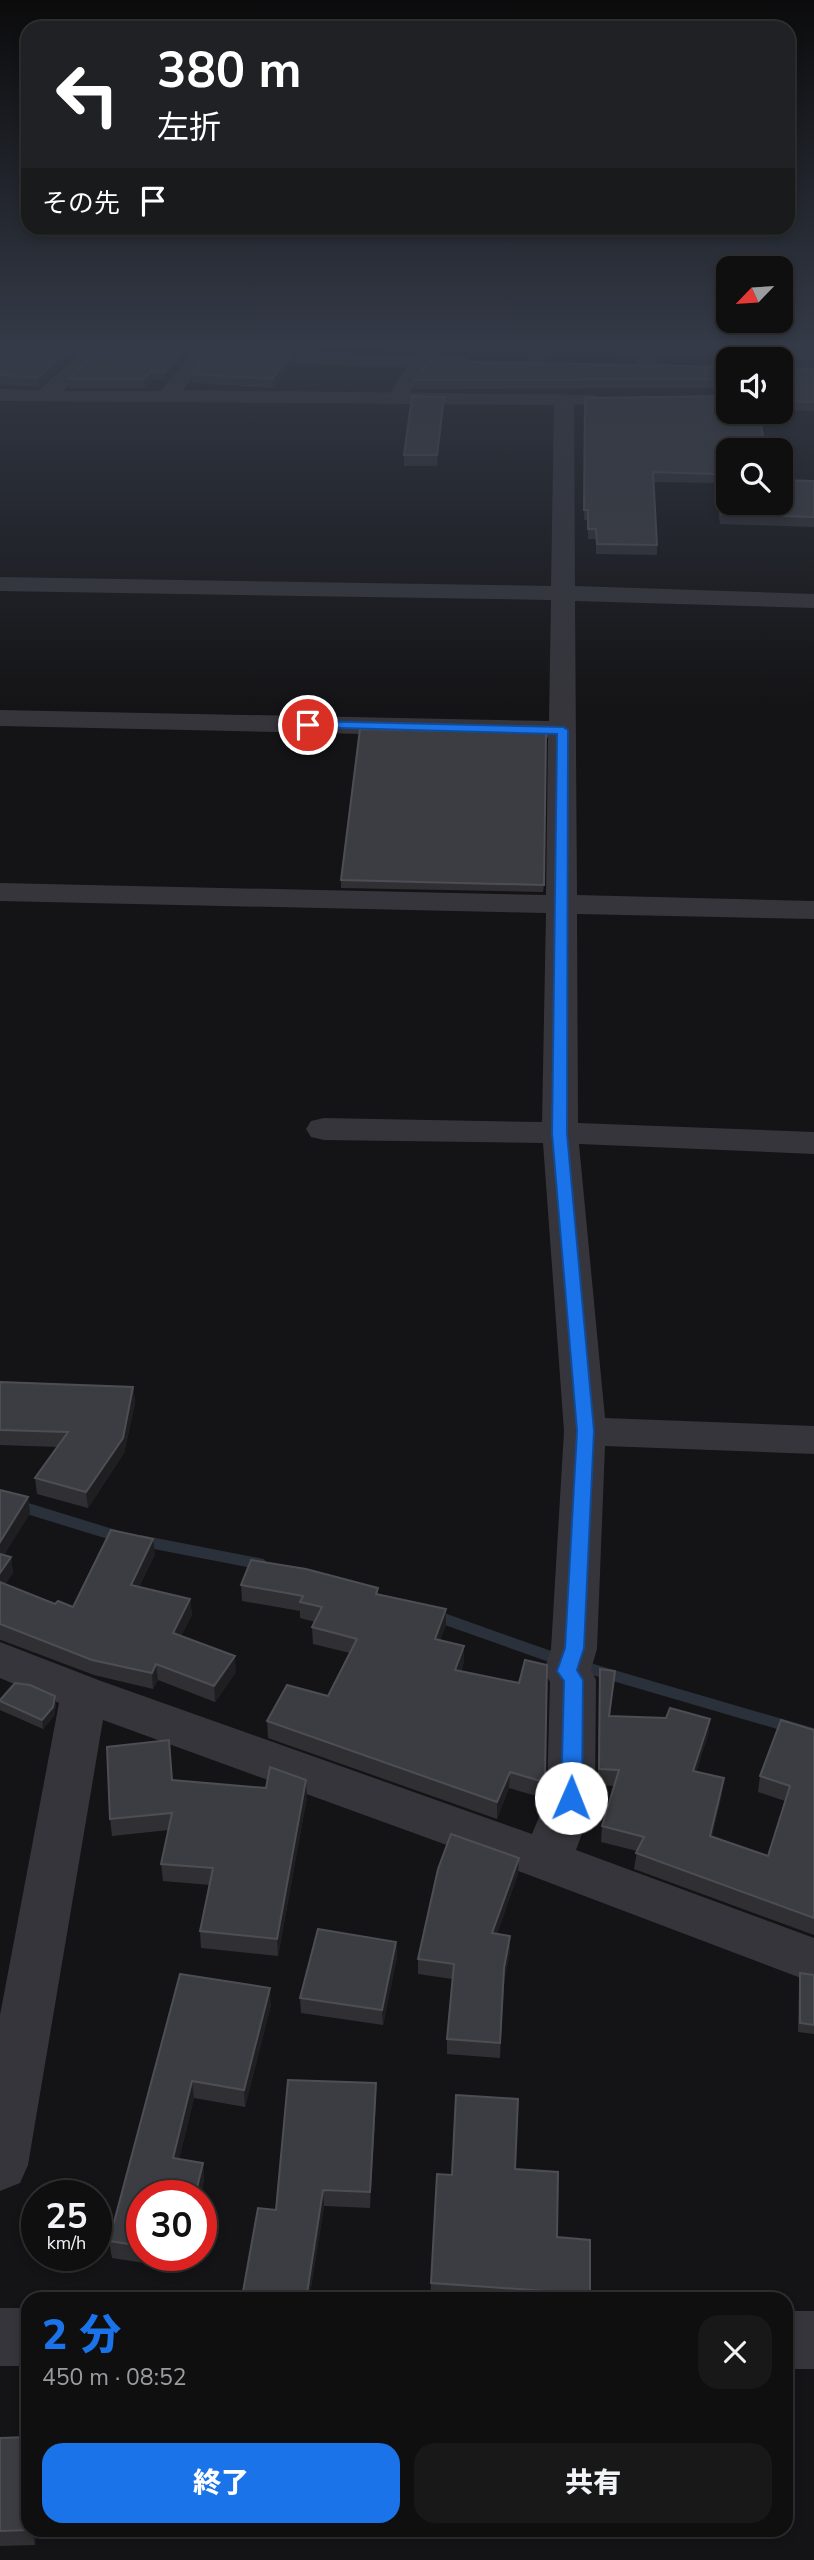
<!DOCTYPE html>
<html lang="ja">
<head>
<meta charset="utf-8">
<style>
  :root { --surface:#0f0f10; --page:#181819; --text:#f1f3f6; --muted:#9b9c9f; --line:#2f2f30; --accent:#1a73e8 }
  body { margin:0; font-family:"Nunito Sans","Noto Sans JP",sans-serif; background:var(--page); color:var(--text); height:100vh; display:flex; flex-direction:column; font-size:26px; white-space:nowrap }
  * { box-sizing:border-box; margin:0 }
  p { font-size:23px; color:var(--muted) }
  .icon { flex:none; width:38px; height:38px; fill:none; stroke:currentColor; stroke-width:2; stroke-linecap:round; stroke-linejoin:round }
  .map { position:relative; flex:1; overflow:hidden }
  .details { position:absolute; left:21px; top:2292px; width:772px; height:245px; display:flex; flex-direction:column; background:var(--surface); border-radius:21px; box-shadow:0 4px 10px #0003,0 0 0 2px var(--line) }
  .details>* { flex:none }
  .top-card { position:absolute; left:21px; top:21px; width:774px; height:214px; border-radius:21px; box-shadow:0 4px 10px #0003,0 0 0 2px var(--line); background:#202124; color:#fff; overflow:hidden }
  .needle { width:46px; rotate:245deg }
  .fabs { position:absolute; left:716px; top:256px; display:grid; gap:14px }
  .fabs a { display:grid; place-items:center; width:77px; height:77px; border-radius:14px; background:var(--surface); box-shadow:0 4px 10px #0003,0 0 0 2px var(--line); font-size:35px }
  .speed { position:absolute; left:21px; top:2180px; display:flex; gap:14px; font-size:35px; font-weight:700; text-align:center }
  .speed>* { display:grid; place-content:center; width:91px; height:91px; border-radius:50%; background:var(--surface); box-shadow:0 4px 10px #0003,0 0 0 2px var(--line); line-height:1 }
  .speed small { font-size:18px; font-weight:400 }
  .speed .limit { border:10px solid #d22; background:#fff; color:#111 }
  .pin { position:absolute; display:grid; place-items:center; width:60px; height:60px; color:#fff; margin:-30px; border:4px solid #fff; border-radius:50%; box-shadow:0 2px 7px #0007 }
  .me { position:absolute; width:77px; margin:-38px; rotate:1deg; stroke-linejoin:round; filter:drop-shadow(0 0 5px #0008) }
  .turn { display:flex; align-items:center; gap:24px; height:147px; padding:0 21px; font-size:32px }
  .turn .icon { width:91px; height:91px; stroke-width:2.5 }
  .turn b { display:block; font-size:49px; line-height:60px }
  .then { display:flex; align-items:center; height:66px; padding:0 21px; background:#0003; gap:14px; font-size:26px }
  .round { display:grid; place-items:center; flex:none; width:74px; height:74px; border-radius:21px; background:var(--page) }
  .head { display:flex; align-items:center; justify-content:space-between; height:119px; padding:0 21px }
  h1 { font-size:42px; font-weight:800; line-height:52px; color:var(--accent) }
  .cta { display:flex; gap:14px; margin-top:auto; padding:14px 21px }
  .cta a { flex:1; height:80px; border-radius:21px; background:var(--accent); color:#fff; font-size:28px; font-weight:800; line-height:80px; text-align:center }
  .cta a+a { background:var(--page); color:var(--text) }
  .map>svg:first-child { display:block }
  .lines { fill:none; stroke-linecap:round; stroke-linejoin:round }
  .stream { stroke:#2a313a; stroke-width:11 }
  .minor { fill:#35353b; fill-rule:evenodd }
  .tertiary { fill:#35353b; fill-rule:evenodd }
  .wall { fill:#303034 }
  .shaded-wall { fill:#1f1f22 }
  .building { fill:#3c3d42; stroke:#4d4e54; stroke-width:2 }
  .route { fill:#1a73e8; stroke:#114b97; stroke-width:2 }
</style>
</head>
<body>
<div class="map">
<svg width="814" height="2560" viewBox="0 0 814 2560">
  <rect width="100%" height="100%" fill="#141416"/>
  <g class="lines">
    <!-- stream -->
    <g class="stream">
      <path d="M0,1500L120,1537"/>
      <path d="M142,1541L261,1564"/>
      <path d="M436,1616L560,1660"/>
      <path d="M581,1666L814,1734"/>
    </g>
    <!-- minor -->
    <g class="minor">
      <path d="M88,346H109L63,391H161L197,346H217L183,390L596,395L599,399L596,403L574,405L575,586L814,594V608L575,601L577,895L814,901V919L577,914L578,1123L814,1132V1154L579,1144L605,1418L814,1426V1454L605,1446L597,1649L591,1670L596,1680L595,1798L576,1850L814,1938V1983L529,1875L103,1720L28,2165L20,2183L0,2191V2015L59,1703L0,1678V1642L101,1681L532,1834L547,1798L550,1682L544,1671L551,1649L564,1431L543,1143L324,1140L311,1137L306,1129L311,1121L324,1118L542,1122L546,913L0,901V883L546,895L548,738L0,726V710L549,721L551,600L0,591V577L551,586L554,405L0,401V389L39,390Z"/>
      <path d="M304,346H324L317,354L464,357L474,363L464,369L295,364L292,360Z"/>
      <path d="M533,346H553L541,368L534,370L524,364Z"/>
      <path d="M643,346H663L651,370L644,372L634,366Z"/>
      <rect x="0" y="2308" width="28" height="58"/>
      <rect x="786" y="2311" width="28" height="58"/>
    </g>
    <!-- tertiary -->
    <path class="tertiary" d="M421,346H441L404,401H390L387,397Z"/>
  </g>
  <!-- wall -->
  <g class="wall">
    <path d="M0,346H85L38,387L0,384Z"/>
    <path d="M104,346H195L166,381L153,380L145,388H69V379Z"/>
    <path d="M335,346H419L413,353H389V349Z"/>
    <path d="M439,346H814V360H780V359L439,353Z"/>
    <path d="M291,357V364L273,388L192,383L191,374Z"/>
    <path d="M780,365L781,368L814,369V411L780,410Z"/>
    <path d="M728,367V388L415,389V380Z"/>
    <path d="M728,396V502L814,481V527L720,524L714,483L653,482L657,545V555L596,554V539H588V520H584L585,398Z"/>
    <path d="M443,407L437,466H404V455Z"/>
    <path d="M341,880L544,885L543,892L341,888Z"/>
    <path d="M0,1382L133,1387L135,1403L124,1453L88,1508L37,1494L35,1478L57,1447L0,1445Z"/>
    <path d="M0,1490L28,1497L30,1513L4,1555L11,1557L13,1573L5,1584L55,1604L73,1607L155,1554L139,1587L190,1599L192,1615L181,1636L236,1672L215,1702L158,1680L153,1689L94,1675L1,1640H0Z"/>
    <path d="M241,1585L378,1588V1594L446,1609V1625L440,1640L464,1662L461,1671L545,1777L544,1794L543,1798L509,1788L497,1819L268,1738L267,1721L328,1696L350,1653L313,1644L312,1627L315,1622L300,1618V1611L242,1601Z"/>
    <path d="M600,1669L615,1671L610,1716L710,1719L708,1735L696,1772L722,1794L712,1836L768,1856L785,1801L758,1792L760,1776L814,1730V1935L634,1869L637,1851L601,1842L602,1826L614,1786L598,1785L599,1685Z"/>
    <path d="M55,1696L56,1705L54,1716L43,1729L0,1710V1700Z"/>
    <path d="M172,1780L307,1797L278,1956L201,1948L200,1931L210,1885L163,1881L161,1864L169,1830L112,1836L110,1819Z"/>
    <path d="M518,1874L497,1934L510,1951L504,1983L500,2058L447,2054V2039L452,1979L418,1974V1959Z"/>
    <path d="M396,1942L397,1957L383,2025L301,2013L300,1998Z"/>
    <path d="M800,1973L814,1975V2034L798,2032L799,1982Z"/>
    <path d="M180,1974L271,2005L245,2107L194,2098L179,2159L203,2163L204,2179L201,2196H142V2256H187L184,2269L112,2258L109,2241Z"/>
    <path d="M376,2083V2100L370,2208L324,2206L309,2300H242V2297L276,2210Z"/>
    <path d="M515,2169L557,2237L590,2294L589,2300H430L431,2283L452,2175Z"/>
    <path d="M28,2437V2530H36L35,2545L0,2546V2438Z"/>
  </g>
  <!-- shaded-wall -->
  <g class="shaded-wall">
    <path d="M74,346H85L38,387L37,378Z"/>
    <path d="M187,346H195L166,381L165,372Z"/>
    <path d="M294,346H302L291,357V364L273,388L272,379L290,350Z"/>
    <path d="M413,346H419L413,353Z"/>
    <path d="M152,371L153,380L145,388L144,379Z"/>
    <path d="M444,397L443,407L437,466V455Z"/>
    <path d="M133,1387L135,1403L124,1453L88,1508L86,1492Z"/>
    <path d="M28,1497L30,1513L0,1562V1542Z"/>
    <path d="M153,1539L155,1554L132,1601L131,1585Z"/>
    <path d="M11,1557L13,1573L0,1592V1573Z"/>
    <path d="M190,1599L192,1615L174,1648L173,1633Z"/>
    <path d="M446,1609V1625L435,1655V1639Z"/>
    <path d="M464,1646V1662L455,1686V1670Z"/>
    <path d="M235,1656L236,1672L215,1702L214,1686Z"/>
    <path d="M156,1664L158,1680L153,1689L152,1673Z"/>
    <path d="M55,1696L56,1705L54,1716L43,1729L42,1720Z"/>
    <path d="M710,1719L708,1735L691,1787L693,1771Z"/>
    <path d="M510,1772L509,1788L497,1819V1802Z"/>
    <path d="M724,1778L722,1794L708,1852L710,1836Z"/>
    <path d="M306,1780L307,1797L278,1956L277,1939Z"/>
    <path d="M519,1858L518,1874L492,1948V1933Z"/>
    <path d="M510,1936V1951L504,1983L500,2058L504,1968Z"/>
    <path d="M396,1942L397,1957L383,2025L382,2010Z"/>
    <path d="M270,1988L271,2005L245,2107L244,2090Z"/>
    <path d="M192,2081L194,2098L175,2175L173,2158Z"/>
    <path d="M376,2083V2100L370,2208V2192Z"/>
    <path d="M203,2163L204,2179L201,2196H195Z"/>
    <path d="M323,2190L324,2206L309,2300H306Z"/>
    <path d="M182,2256H187L184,2269Z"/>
    <path d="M32,2530H36L35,2545Z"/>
  </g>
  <!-- building -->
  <g class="building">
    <path d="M0,346H74L37,378L0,375Z"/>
    <path d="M104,346H187L165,372L152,371L144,379H69Z"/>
    <path d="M213,346H294L290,350L291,355L272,379L191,374Z"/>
    <path d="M487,346H814V352L779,351L780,359H730L729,350Z"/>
    <path d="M428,361L728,367V379L415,380Z"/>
    <path d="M780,365L781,368L814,369V402L780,401Z"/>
    <path d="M412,396L444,397L437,455H404Z"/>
    <path d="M728,396V411H758L766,450H728V502H780V480L814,481V517L721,514L715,474L653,472L657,545L597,544L596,529H588V510H584L585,398Z"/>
    <path d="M360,729L546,733L544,885L341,880Z"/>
    <path d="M0,1382L133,1387L123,1438L86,1492L35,1478L68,1432L0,1430Z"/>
    <path d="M0,1490L28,1497L0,1542Z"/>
    <path d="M111,1530L153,1539L131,1585L190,1599L173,1633L235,1656L214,1686L156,1664L152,1673L92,1660L0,1624V1582L55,1604L58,1601L73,1607Z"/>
    <path d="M0,1554L11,1557L0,1573Z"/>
    <path d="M251,1560L306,1569L378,1588L376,1594L446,1609L435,1639L464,1646L455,1670L519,1683L525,1660L547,1665L545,1777L544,1782L510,1772L497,1802L267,1721L287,1685L328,1696L357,1639L312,1627L322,1607L300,1602L303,1596L241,1585Z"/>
    <path d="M600,1669L615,1671L609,1716L666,1718L670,1708L710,1719L693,1771L724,1778L710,1836L768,1856L790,1786L760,1776L781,1720L814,1730V1918L636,1853L644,1837L602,1826L619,1770L599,1769Z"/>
    <path d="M15,1683L30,1685L55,1696L53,1707L42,1720L0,1701V1700Z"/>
    <path d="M169,1740L172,1780L266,1788L270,1767L306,1780L277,1939L200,1931L213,1868L161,1864L172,1813L110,1819L107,1747Z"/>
    <path d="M451,1834L519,1858L492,1933L510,1936L504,1968L500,2043L447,2039L454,1964L418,1959L438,1869Z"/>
    <path d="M318,1929L396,1942L382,2010L300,1998Z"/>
    <path d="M800,1973L814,1975V2025L800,2023Z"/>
    <path d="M180,1974L270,1988L244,2090L192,2081L173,2158L203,2163L195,2196H142V2246L109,2241Z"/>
    <path d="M288,2080L376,2083L370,2192L323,2190L306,2300H265L242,2297L258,2208L276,2210Z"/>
    <path d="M456,2095L518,2099L515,2169L558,2172L557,2237L590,2240V2294L431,2283L437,2174L452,2175Z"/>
    <path d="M28,2437V2530L0,2531V2438Z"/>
  </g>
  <!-- sky -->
  <linearGradient id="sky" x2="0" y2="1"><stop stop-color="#0b0b0c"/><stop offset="0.49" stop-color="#343a47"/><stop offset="1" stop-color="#343a47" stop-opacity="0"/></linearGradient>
  <rect width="814" height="704" fill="url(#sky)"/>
  <!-- route -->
  <path class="route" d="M308,721L563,727L568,730L567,1133L594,1431L584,1648L577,1670L583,1680L582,1798L579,1804H564L561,1798L564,1681L557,1671L565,1648L577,1431L552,1133L557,734L304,727V722Z"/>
</svg>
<div class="fabs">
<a><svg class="needle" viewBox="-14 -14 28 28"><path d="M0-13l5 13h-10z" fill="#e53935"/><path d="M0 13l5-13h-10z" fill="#9b9c9f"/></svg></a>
<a><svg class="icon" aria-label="sound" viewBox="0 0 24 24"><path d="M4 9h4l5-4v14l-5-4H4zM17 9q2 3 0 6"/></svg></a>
<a><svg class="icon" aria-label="search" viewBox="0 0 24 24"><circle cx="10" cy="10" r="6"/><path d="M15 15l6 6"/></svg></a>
</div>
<div class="speed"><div>25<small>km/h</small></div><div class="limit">30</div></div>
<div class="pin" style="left:308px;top:725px;background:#d93025"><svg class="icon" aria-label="arrive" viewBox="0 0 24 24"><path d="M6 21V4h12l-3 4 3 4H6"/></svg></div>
<svg class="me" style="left:571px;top:1798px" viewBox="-20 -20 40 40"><circle r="19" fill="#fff"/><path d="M0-13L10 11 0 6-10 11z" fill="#1a73e8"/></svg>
<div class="top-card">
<div class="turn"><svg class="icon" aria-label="left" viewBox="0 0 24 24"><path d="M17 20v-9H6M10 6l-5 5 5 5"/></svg><div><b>380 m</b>左折</div></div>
<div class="then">その先<svg class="icon" aria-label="arrive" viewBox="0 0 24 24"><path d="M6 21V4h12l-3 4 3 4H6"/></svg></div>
</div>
<section class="details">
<div class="head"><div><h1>2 分</h1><p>450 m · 08:52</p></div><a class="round"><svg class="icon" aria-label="close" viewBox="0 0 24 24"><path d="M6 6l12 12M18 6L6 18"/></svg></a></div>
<div class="cta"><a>終了</a><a>共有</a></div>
</section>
</div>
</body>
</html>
